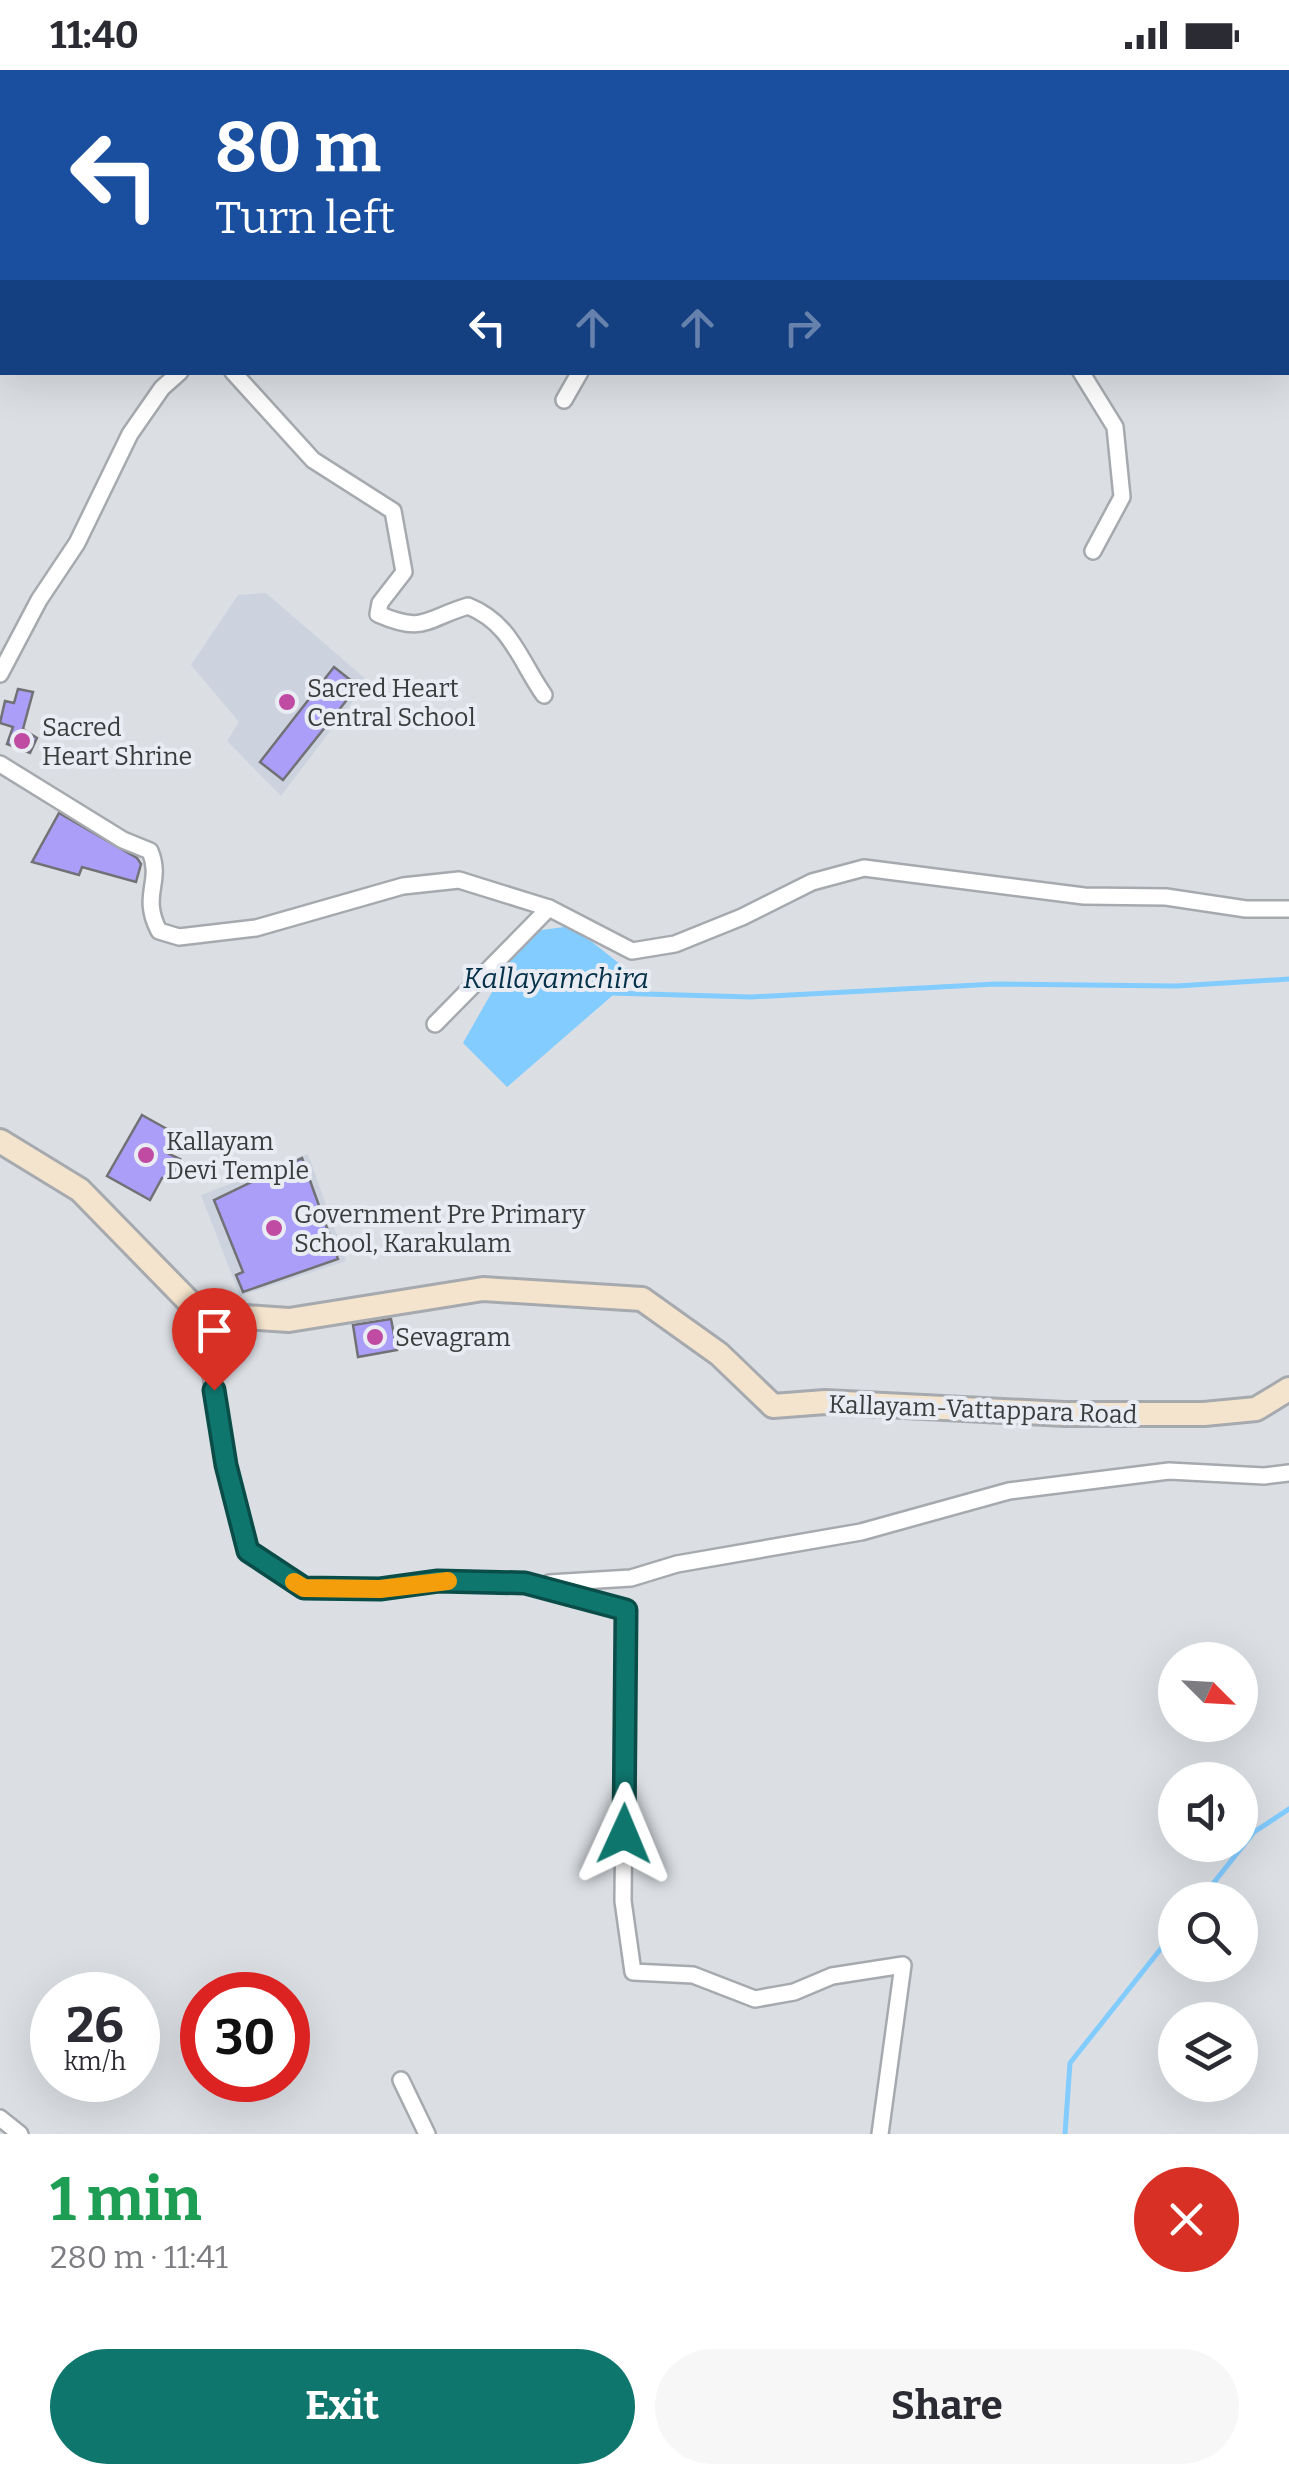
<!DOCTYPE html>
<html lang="en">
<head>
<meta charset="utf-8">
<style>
  :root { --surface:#fff; --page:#f7f7f7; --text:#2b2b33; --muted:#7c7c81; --accent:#0f766e }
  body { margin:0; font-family:Bitter,serif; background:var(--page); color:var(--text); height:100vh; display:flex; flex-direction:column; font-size:38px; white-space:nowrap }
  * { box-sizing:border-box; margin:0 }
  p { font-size:32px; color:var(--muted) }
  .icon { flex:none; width:55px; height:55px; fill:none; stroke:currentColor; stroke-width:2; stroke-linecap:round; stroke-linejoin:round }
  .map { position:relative; height:2064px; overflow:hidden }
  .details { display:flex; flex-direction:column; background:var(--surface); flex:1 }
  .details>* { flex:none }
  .hud { position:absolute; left:0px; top:0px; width:1290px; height:305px; box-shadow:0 10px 40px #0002; background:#1a4fa0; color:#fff; overflow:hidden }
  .needle { width:65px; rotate:114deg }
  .tools { position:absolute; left:1158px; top:1572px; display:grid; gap:20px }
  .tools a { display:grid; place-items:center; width:100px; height:100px; border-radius:50%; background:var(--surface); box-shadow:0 10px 40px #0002; font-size:50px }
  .speed { position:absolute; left:30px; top:1902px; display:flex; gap:20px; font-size:50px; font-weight:700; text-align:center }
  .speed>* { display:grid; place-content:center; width:130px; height:130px; border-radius:50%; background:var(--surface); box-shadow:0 10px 40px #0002; line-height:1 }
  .speed small { font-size:25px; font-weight:400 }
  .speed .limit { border:15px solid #d22; background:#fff; color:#111 }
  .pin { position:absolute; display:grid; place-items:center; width:85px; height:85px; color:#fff; margin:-102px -42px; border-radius:50% 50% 50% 0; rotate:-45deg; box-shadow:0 0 10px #0007 }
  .pin .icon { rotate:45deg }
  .me { position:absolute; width:110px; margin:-55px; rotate:1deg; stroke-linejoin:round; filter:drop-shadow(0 0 8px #0008) }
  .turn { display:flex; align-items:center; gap:35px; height:210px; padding:0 50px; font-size:45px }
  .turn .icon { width:130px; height:130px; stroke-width:2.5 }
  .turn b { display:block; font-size:70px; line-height:85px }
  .lanes { display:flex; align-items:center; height:95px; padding:0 50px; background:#0003; justify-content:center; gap:50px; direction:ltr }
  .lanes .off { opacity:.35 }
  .round { display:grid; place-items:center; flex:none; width:105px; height:105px; border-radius:52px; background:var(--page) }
  .head { display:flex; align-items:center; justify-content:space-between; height:170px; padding:0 50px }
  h1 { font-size:60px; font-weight:700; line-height:75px; color:#1e9e55 }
  .cta { display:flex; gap:20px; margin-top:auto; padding:20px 50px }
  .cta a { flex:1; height:115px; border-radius:60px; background:var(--accent); color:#fff; font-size:40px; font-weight:700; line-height:115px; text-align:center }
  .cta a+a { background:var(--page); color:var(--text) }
  .status { display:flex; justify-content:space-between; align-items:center; height:70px; padding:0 50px; background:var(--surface); direction:ltr }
  .status svg { height:28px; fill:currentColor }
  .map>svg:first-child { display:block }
  .built { fill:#ccd3df }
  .water { fill:#82ccff }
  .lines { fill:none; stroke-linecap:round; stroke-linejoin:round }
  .stream { stroke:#82ccff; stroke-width:5 }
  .building { fill:#ab9ef8; stroke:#717176; stroke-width:2.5 }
  .street-casing { stroke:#a6aaaf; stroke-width:20 }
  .secondary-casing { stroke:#a6aaaf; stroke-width:28 }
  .street { stroke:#fff; stroke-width:15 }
  .secondary { stroke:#f4e4cd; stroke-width:22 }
  .route-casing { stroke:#0a4d48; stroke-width:25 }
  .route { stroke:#0f766e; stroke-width:18 }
  .slow { stroke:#f59e0b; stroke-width:18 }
  .poi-dot { fill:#c04ba2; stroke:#e9ecf2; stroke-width:4 }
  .labels { text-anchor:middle; stroke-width:8; stroke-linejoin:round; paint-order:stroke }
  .poi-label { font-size:25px; fill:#3b3c3e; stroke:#e9ecf2; text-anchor:start }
  .street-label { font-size:25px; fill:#3b3c3e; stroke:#e9ecf2 }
  .water-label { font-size:28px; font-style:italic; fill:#05314a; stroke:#e9ecf2 }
</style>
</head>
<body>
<div class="status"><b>11:40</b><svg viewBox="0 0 49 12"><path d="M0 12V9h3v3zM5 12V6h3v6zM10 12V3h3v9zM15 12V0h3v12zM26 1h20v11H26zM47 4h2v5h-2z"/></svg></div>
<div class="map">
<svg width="1289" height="2064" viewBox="0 0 1289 2064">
  <rect width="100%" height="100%" fill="#dbdfe4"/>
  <!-- built -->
  <g class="built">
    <path d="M266,523L368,611L281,726L227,671L239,652L191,595L238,525Z"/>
    <path d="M308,1084L346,1191L240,1226L201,1125Z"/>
  </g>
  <!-- water -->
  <path class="water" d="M572,856L635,906L507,1017L463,973L526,862Z"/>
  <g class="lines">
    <!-- stream -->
    <g class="stream">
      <path d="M609,923L751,927L996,914L1177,916L1289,909"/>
      <path d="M1200,1830L1254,1762L1289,1739"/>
      <path d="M1065,2064L1070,1993L1175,1861"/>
    </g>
  </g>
  <!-- building -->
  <g class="building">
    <path d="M334,597L358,616L283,710L260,692Z"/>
    <path d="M18,619L33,622L23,659L37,668L30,683L7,674L13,657L0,653L5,631L14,633Z"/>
    <path d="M59,743L137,788L141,794L136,812L82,797L79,805L32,792Z"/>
    <path d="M142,1045L174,1063L165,1082L180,1089L171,1108H162L150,1130L107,1106Z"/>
    <path d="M302,1088L338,1189L243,1222L236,1205L243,1202L214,1130Z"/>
    <path d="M391,1249L397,1280L358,1287L353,1255Z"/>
  </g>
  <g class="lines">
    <!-- street casing -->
    <g class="street-casing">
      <g id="street">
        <path d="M307,0L313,2"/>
        <path d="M1019,0L1042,2"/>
        <path d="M18,2L19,0"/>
        <path d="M130,2L132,0"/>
        <path d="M442,2L444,0"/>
        <path d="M538,2L541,0"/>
        <path d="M1086,2V0"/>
        <path d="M1288,14L1289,13"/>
        <path d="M0,47L2,41"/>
        <path d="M1288,133L1289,134"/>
        <path d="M1288,242L1289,243"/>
        <path d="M233,302L313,390L393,441L404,502L380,533L378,544C424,564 425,549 468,536C511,553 520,591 544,625"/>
        <path d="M1081,302L1115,357L1122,427L1093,481"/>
        <path d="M564,330L580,302"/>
        <path d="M0,604L39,530L77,473L130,364L162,318L180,302"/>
        <path d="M0,694L123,770L150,781C163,812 140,825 159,861L179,867L256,858L403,816L459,810L549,838L632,881L675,874L742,847L812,812L864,798L1084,826L1166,827L1246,839H1289"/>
        <path d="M435,954L549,838"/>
        <path d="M201,1244L226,1395L249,1481L305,1518L380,1519L438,1511L525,1513L626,1539L623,1831L633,1902L693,1905L755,1929L794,1922L832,1906L903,1895L880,2064"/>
        <path d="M549,1513L631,1508L677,1494L861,1462L1009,1421L1169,1401L1264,1406L1289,1403"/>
        <path d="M401,2010L427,2064"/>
        <path d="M0,2048L20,2064"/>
      </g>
    </g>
    <!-- secondary casing -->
    <g class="secondary-casing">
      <path id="secondary" d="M0,1071L80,1120L201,1244L289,1250L483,1219L642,1229L719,1284L773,1336L825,1332L1065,1344H1204L1256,1339L1289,1319"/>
    </g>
    <!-- street -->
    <use href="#street" class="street"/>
    <!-- secondary -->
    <use href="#secondary" class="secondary"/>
  </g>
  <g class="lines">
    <!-- route casing -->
    <g class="route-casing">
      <path id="route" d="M214,1320L226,1395L248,1481L304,1518L380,1519L438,1511L525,1513L626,1540L624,1764"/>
    </g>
    <!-- route -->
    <use href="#route" class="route"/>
    <!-- slow -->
    <path class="slow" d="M294,1512L304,1518L380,1519L448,1511"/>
  </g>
  <!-- markers -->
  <g class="poi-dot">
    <circle cx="287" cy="632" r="10"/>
    <circle cx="22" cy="671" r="10"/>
    <circle cx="146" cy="1085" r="10"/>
    <circle cx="274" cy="1158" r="10"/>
    <circle cx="375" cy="1267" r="10"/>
  </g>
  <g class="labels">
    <!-- poi labels -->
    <g class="poi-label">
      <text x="307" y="627">Sacred Heart<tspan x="307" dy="29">Central School</tspan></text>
      <text x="42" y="666">Sacred<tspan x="42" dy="29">Heart Shrine</tspan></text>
      <text x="166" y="1080">Kallayam<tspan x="166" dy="29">Devi Temple</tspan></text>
      <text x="294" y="1153">Government Pre Primary<tspan x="294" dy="29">School, Karakulam</tspan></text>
      <text x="395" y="1276">Sevagram</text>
    </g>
    <!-- street labels -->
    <g class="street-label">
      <text transform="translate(983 1339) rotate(2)" y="9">Kallayam-Vattappara Road</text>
    </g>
    <!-- water labels -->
    <g class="water-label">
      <text x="556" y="918">Kallayamchira</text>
    </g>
  </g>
</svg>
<div class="tools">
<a><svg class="needle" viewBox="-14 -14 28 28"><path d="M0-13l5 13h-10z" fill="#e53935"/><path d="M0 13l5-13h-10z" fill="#7c7c81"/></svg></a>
<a><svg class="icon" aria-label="sound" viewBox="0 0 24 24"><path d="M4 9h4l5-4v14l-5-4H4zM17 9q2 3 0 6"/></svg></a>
<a><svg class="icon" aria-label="search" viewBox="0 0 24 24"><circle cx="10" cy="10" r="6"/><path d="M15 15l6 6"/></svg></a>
<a><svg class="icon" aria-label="layers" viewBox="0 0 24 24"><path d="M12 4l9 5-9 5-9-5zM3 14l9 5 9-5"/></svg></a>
</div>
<div class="speed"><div>26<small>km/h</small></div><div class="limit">30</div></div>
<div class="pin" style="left:214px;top:1320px;background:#d93025"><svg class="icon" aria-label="arrive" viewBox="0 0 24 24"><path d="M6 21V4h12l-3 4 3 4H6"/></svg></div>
<svg class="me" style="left:624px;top:1764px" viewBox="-20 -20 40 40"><path d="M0-17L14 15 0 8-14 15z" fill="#0f766e" stroke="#fff" stroke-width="4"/></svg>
<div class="hud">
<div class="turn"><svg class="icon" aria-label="left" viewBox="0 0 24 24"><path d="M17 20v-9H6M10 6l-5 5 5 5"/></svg><div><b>80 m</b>Turn left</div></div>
<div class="lanes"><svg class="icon" aria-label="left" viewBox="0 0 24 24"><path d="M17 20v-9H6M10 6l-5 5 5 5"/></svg><svg class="icon off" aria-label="ahead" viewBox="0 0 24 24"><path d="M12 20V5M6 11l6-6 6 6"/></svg><svg class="icon off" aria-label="ahead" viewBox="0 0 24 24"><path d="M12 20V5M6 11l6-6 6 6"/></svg><svg class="icon off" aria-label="right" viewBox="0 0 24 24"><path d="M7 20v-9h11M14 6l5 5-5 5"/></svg></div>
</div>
</div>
<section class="details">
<div class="head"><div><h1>1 min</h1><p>280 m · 11:41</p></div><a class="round" style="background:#d93025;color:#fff"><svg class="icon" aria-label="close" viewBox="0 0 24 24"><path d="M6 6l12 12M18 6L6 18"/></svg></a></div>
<div class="cta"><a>Exit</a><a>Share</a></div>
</section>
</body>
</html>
